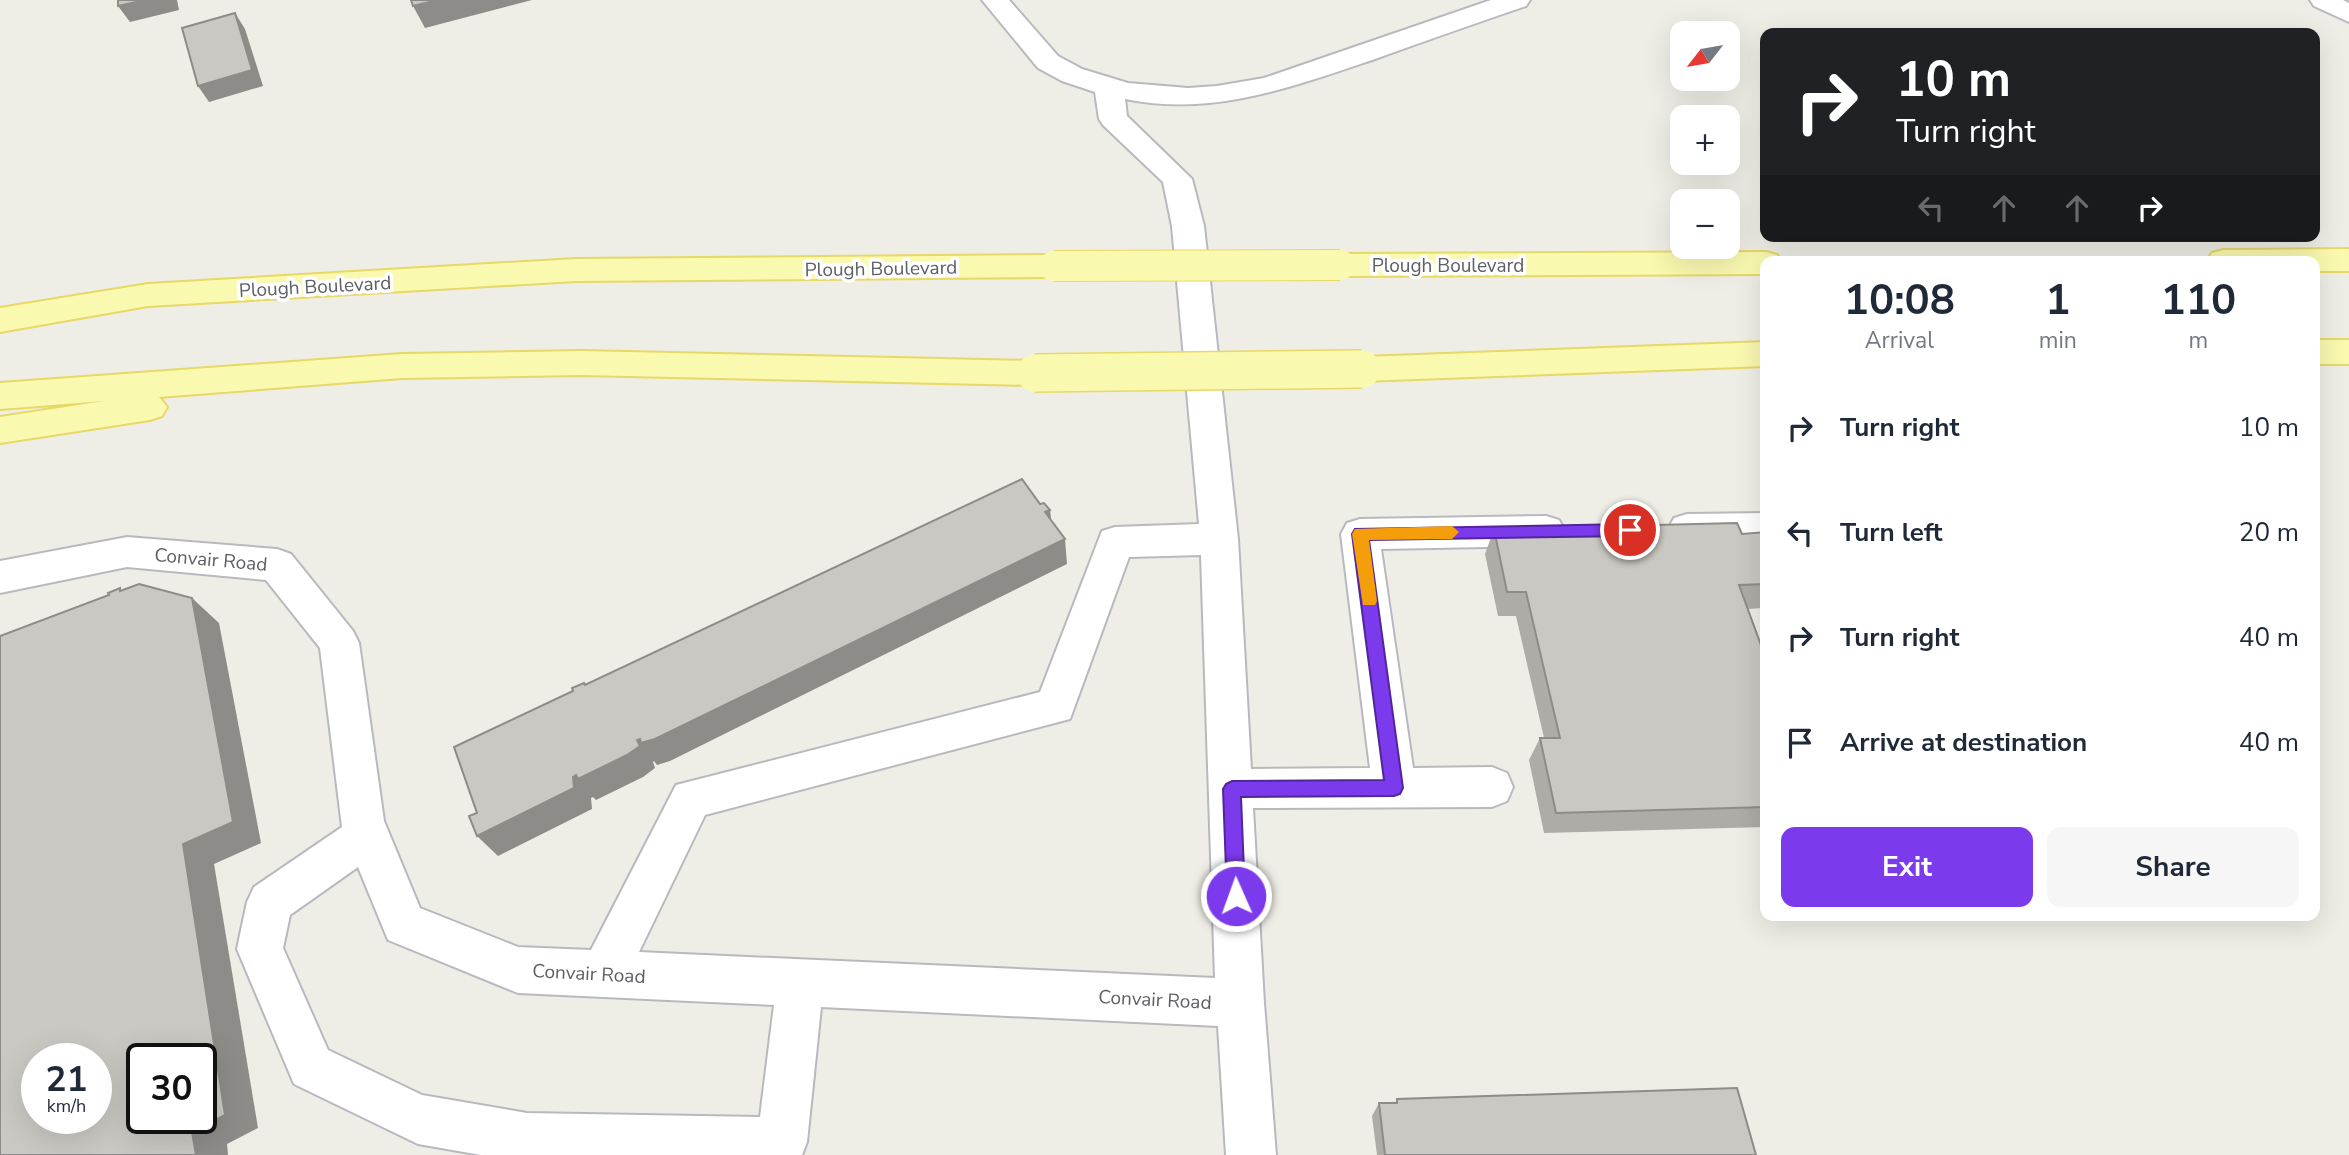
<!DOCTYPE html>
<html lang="en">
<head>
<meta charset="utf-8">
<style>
  :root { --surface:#fff; --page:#f6f6f7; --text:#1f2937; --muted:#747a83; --accent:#7c3aed }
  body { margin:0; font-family:"Nunito Sans",sans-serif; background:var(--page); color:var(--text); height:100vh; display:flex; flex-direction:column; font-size:26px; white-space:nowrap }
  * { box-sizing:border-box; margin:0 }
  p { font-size:23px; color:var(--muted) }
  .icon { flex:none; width:38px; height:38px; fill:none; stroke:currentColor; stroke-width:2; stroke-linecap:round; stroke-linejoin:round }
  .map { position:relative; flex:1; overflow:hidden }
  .sheet { position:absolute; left:1760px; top:256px; width:560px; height:665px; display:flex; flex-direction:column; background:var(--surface); border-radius:14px; box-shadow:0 7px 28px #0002 }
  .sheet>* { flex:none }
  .guide { position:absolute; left:1760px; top:28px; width:560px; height:214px; border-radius:14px; box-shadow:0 7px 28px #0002; background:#202124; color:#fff; overflow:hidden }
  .needle { width:46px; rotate:239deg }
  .tools { position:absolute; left:1670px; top:21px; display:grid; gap:14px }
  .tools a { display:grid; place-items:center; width:70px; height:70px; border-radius:14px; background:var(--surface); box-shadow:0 7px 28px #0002; font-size:35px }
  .speed { position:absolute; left:21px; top:1043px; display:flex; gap:14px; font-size:35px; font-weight:700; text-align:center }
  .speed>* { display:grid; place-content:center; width:91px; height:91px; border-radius:50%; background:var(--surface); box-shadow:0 7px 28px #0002; line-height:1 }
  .speed small { font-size:18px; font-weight:400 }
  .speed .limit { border:4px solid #111; border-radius:10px; background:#fff; color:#111 }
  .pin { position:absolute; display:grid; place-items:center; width:60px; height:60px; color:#fff; margin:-30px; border:4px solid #fff; border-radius:50%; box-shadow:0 2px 7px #0007 }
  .me { position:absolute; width:77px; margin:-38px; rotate:358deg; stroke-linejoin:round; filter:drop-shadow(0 0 5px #0008) }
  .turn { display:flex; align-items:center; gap:24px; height:147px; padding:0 21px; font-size:32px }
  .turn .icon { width:91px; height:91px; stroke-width:2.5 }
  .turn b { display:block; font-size:49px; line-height:60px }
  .lanes { display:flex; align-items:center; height:66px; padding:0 21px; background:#0003; justify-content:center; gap:35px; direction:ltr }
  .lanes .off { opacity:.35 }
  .eta { display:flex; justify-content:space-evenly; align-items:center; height:119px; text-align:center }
  .eta b { font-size:42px; font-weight:700; line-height:49px }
  .action { display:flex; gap:14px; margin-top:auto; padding:14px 21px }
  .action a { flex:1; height:80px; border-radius:14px; background:var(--accent); color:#fff; font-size:28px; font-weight:700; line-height:80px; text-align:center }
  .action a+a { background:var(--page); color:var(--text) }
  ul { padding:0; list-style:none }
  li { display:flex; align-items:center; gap:21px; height:105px; padding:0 21px }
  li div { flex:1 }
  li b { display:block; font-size:26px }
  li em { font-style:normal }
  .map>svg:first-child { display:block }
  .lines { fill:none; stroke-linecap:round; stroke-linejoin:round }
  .minor-casing { stroke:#b8b9be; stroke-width:4 }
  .major-casing { stroke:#e8d865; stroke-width:4 }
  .minor { fill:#fff; fill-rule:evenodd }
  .major { fill:#faf9b0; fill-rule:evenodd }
  .major-bridge-far1-casing { stroke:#e8d865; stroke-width:32; stroke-linecap:butt }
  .major-bridge-casing { stroke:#e8d865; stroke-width:40; stroke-linecap:butt }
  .major-bridge-far1 { stroke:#faf9b0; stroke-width:30 }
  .major-bridge { stroke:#faf9b0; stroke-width:37 }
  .wall { fill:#aeaca7 }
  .shaded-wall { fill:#8d8c88 }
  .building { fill:#cac8c2; stroke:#8d8c88; stroke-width:2; fill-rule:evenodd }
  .route { fill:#7c3aed; stroke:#51269a; stroke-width:2 }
  .slow { fill:#f59e0b }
  .labels { text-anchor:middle; stroke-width:7; stroke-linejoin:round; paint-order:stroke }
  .street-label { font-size:19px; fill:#5d5f65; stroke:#fff }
</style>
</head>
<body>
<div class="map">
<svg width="2349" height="1155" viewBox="0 0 2349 1155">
  <rect width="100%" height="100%" fill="#efeee6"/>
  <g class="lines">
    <!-- minor casing -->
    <g class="minor-casing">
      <g id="minor">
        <path d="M982,0H1009L1058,56L1082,69L1128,83L1188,88L1217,86L1264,78L1491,0H1530L1526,6C1476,23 1425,41 1375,59C1292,87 1213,117 1125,99L1127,116L1192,179L1204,226L1238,539L1251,769L1370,768L1341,534L1347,523L1360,519L1546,516L1559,520L1565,531L1559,542L1546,546L1381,549L1413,768L1492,767L1507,773L1513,787L1507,801L1492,807L1253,808L1264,1003L1276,1155H1226L1218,1026L821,1007L807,1142L802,1155H481L418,1144L294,1084L237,949L247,902L254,887L342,827L320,648L266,580L127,567L0,593V561L127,537L277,549L291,554L353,631L359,643L384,821L420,908L518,947L591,950L676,785L1040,692L1102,531L1115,527L1199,524L1172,226L1163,182L1103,125L1099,119L1095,92L1062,81L1038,68ZM1201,555L1215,978L639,952L705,815L1070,719L1129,557ZM358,867L388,940L518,993L774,1005L760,1117L527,1113L422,1095L328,1050L283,948L290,915Z"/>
        <path d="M2310,0H2343L2349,3V22L2314,6Z"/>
        <path d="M1766,513V543L1687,544L1674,540L1668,529L1674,518L1687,514Z"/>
      </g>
    </g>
    <!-- major casing -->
    <g class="major-casing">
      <g id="major">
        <path d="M2349,249V271H2315V261H2207L2212,253L2223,250Z"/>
        <path d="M1766,252L1777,255L1781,261H1766V274L1340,276L1329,273L1324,265L1329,257L1340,254Z"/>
        <path d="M1054,255L1065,258L1070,266L1065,274L1054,277L576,281L148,306L0,332V308L148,284L576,259Z"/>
        <rect x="2315" y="340" width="34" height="24"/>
        <path d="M1766,342V366L1362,381L1350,378L1345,369L1350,360L1362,357Z"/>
        <path d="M581,351L1035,361L1047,364L1052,373L1047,382L1035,385L581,375L402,378L159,397L167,407L162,416L150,420L0,443V417L104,401L0,409V383L402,354Z"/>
      </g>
    </g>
    <!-- minor -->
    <use href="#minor" class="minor"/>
    <!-- major -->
    <use href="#major" class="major"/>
    <!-- major-bridge-far1 casing -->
    <g class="major-bridge-far1-casing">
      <path id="major-bridge-far1" d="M1054,266L1340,265"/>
    </g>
    <!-- major-bridge casing -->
    <g class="major-bridge-casing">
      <path id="major-bridge" d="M1035,373L1362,369"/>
    </g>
    <!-- major-bridge-far1 -->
    <use href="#major-bridge-far1" class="major-bridge-far1"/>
    <!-- major-bridge -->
    <use href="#major-bridge" class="major-bridge"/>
  </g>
  <!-- wall -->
  <g class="wall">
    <path d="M1494,529L1742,534L1766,532V604L1763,608L1748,609L1766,659V827L1544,833L1529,760L1540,738H1544L1516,616H1498L1485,554Z"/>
    <path d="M1397,1099L1756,1155H1377L1372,1116L1379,1103H1395Z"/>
  </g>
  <!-- shaded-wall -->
  <g class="shaded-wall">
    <path d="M145,0H177L179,10L130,22L118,6Z"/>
    <path d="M437,0H532L425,28L413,6Z"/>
    <path d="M235,13L245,29L263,86L209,102L198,86Z"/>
    <path d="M1050,510L1053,535L1045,512Z"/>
    <path d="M1065,539L1067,564L670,761L657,765L654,761L653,762L655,768L643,777L596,800L593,797L591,798L592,809L498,856L477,836L573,777L637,740Z"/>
    <path d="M192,598L219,623L261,843L214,864L258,1128L227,1144L228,1155H196L192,1132L183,844Z"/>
  </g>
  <!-- building -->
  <g class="building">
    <path d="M118,0H145L118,6Z"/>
    <path d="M411,0H437L413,6Z"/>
    <path d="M235,13L252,70L198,86L182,28Z"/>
    <path d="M1022,479L1040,504L1044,503L1050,510L1045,512L1065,539L655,739L641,743L640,739L637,740L640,746L627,755L578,779L576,775L573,777L574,788L477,836L469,816L477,813L454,747L573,691L572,688L584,683L585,685Z"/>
    <path d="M1737,523L1742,534L1766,532V584L1739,585L1766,659V807L1556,813L1540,738H1560L1526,592H1507L1494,529Z"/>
    <path d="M139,584L192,598L233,822L183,844L225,1115L192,1132L196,1155H0V636L109,595L108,593L120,588V591ZM37,1059H96V1118H37ZM142,1059H201V1118H142Z"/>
    <path d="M1737,1088L1756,1155H1385L1379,1103H1397V1099Z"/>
  </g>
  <!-- route -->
  <path class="route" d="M1630,524L1638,530L1630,536L1369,540L1403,788L1400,794L1394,796L1241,797L1245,896L1242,902L1236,905L1229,902L1227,896L1223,789L1226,784L1232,781L1384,780L1352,534L1355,529Z"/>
  <!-- slow -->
  <path class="slow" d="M1452,526L1459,532L1452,539L1369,540L1377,601L1375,605H1363L1352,534L1355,529Z"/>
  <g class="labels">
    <!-- street labels -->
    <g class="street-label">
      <text x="1448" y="272">Plough Boulevard</text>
      <text transform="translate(881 268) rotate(-1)" y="7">Plough Boulevard</text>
      <text transform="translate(315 286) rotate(-3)" y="7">Plough Boulevard</text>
      <text transform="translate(211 559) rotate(5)" y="7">Convair Road</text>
      <text transform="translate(589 973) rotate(3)" y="7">Convair Road</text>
      <text transform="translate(1155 999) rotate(3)" y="7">Convair Road</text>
    </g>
  </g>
</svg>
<div class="tools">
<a><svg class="needle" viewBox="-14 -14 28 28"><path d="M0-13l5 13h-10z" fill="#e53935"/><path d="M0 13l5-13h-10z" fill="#747a83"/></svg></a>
<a>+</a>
<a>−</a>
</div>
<div class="speed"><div>21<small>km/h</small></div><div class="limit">30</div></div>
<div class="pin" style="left:1630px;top:530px;background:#d93025"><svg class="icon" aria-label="arrive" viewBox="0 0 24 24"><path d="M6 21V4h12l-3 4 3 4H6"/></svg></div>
<svg class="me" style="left:1236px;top:896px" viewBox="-20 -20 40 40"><circle r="17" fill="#7c3aed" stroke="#fff" stroke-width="3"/><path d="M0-11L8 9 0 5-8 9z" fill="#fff"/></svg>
<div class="guide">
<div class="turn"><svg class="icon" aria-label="right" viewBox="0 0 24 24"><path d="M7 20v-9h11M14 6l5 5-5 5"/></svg><div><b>10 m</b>Turn right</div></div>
<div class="lanes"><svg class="icon off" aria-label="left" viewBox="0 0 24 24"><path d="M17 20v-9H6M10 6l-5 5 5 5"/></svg><svg class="icon off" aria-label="ahead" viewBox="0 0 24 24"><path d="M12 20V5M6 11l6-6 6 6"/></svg><svg class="icon off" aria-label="ahead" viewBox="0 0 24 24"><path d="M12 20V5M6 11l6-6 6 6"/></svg><svg class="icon" aria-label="right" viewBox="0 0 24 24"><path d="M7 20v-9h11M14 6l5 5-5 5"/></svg></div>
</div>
<section class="sheet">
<div class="eta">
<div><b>10:08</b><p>Arrival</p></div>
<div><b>1</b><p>min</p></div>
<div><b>110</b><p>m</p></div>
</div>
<ul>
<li><svg class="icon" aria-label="right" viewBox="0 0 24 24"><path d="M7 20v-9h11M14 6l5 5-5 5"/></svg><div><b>Turn right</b></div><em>10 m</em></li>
<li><svg class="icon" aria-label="left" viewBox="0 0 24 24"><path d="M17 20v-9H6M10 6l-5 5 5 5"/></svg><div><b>Turn left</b></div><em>20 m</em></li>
<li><svg class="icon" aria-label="right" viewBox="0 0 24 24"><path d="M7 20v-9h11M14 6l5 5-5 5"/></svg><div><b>Turn right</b></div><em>40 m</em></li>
<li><svg class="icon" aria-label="arrive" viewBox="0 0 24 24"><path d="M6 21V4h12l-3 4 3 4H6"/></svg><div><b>Arrive at destination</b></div><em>40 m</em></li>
</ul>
<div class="action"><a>Exit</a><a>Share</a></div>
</section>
</div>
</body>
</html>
